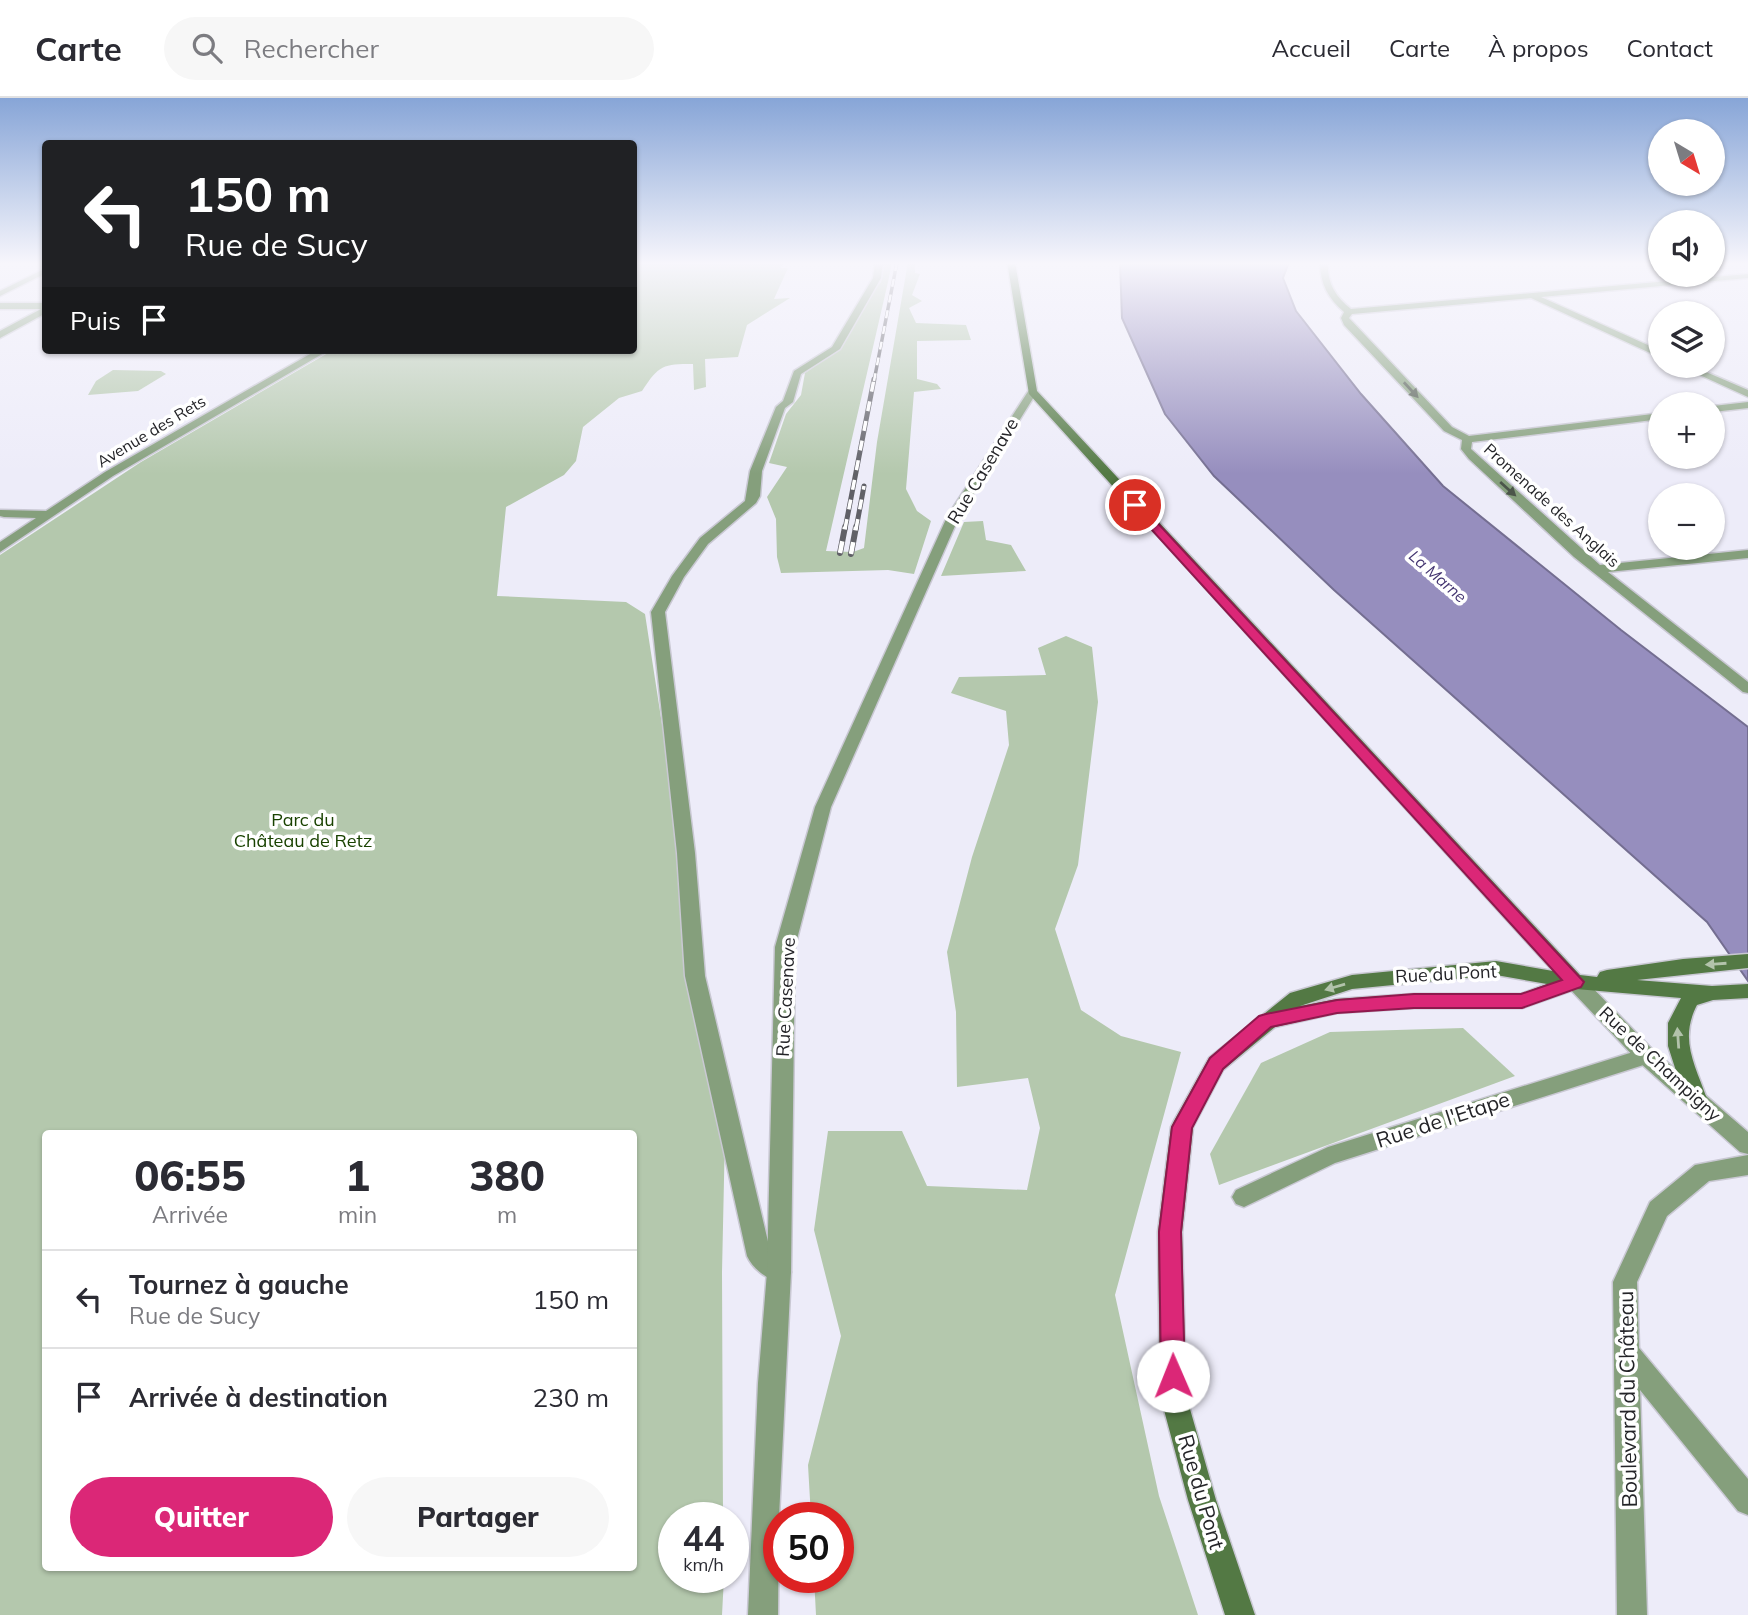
<!DOCTYPE html>
<html lang="fr">
<head>
<meta charset="utf-8">
<style>
  :root { --surface:#fff; --page:#f7f7f7; --text:#2b2b33; --muted:#7c7c81; --line:#e1e1e2; --accent:#db2777 }
  body { margin:0; font-family:Mulish,sans-serif; background:var(--page); color:var(--text); height:100vh; display:flex; flex-direction:column; font-size:26px; white-space:nowrap }
  * { box-sizing:border-box; margin:0 }
  p { font-size:23px; color:var(--muted) }
  .icon { flex:none; width:38px; height:38px; fill:none; stroke:currentColor; stroke-width:2; stroke-linecap:round; stroke-linejoin:round }
  .map { position:relative; flex:1; overflow:hidden }
  .side { position:absolute; left:42px; top:1032px; width:595px; height:441px; display:flex; flex-direction:column; background:var(--surface); border-radius:7px; box-shadow:0 2px 5px #0004 }
  .side>* { flex:none }
  .top-card { position:absolute; left:42px; top:42px; width:595px; height:214px; border-radius:7px; box-shadow:0 2px 5px #0004; background:#202124; color:#fff; overflow:hidden }
  .needle { width:46px; rotate:142deg }
  .fabs { position:absolute; left:1648px; top:21px; display:grid; gap:14px }
  .fabs a { display:grid; place-items:center; width:77px; height:77px; border-radius:50%; background:var(--surface); box-shadow:0 2px 5px #0004; font-size:35px }
  .speed { position:absolute; left:658px; top:1404px; display:flex; gap:14px; font-size:35px; font-weight:700; text-align:center }
  .speed>* { display:grid; place-content:center; width:91px; height:91px; border-radius:50%; background:var(--surface); box-shadow:0 2px 5px #0004; line-height:1 }
  .speed small { font-size:18px; font-weight:400 }
  .speed .limit { border:10px solid #d22; background:#fff; color:#111 }
  .pin { position:absolute; display:grid; place-items:center; width:60px; height:60px; color:#fff; margin:-30px; border:4px solid #fff; border-radius:50%; box-shadow:0 2px 7px #0007 }
  .me { position:absolute; width:77px; margin:-38px; rotate:359deg; stroke-linejoin:round; filter:drop-shadow(0 0 5px #0008) }
  .turn { display:flex; align-items:center; gap:24px; height:147px; padding:0 28px; font-size:32px }
  .turn .icon { width:91px; height:91px; stroke-width:2.5 }
  .turn b { display:block; font-size:49px; line-height:60px }
  .then { display:flex; align-items:center; height:66px; padding:0 28px; background:#0003; gap:14px; font-size:26px }
  .eta { display:flex; justify-content:space-evenly; align-items:center; height:119px; text-align:center }
  .eta b { font-size:42px; font-weight:800; line-height:49px }
  .cta { display:flex; gap:14px; margin-top:auto; padding:14px 28px }
  .cta a { flex:1; height:80px; border-radius:42px; background:var(--accent); color:#fff; font-size:28px; font-weight:800; line-height:80px; text-align:center }
  .cta a+a { background:var(--page); color:var(--text) }
  ul { padding:0; list-style:none }
  li { display:flex; align-items:center; gap:21px; height:98px; padding:0 28px; border-top:2px solid var(--line) }
  li div { flex:1 }
  li b { display:block; font-size:26px }
  li em { font-style:normal }
  header { display:flex; align-items:center; gap:42px; box-sizing:border-box; height:98px; padding:0 35px; background:var(--surface); border-bottom:2px solid var(--line) }
  header strong { font-size:33px }
  nav { display:flex; gap:38px; margin-inline-start:auto; font-size:24px }
  .search { width:490px; height:63px; background:var(--page); display:flex; align-items:center; gap:18px; box-sizing:border-box; padding:0 24px; border-radius:38px; color:var(--muted); font-size:26px }
  .map>svg:first-child { display:block }
  .green { fill:#b4c8ad; fill-rule:evenodd }
  .water { fill:#968ebe; stroke:#746e91; stroke-width:2 }
  .lines { fill:none; stroke-linecap:round; stroke-linejoin:round }
  .minor-casing { stroke:#c9c8d3; stroke-width:3 }
  .tertiary-casing { stroke:#c9c8d3; stroke-width:3 }
  .secondary-casing { stroke:#c9c8d3; stroke-width:3 }
  .minor { fill:#859f7c; fill-rule:evenodd }
  .tertiary { fill:#859f7c; fill-rule:evenodd }
  .secondary { fill:#537944; fill-rule:evenodd }
  .rail-far2-casing { stroke:#606067; stroke-width:3.5 }
  .rail-far1-casing { stroke:#606067; stroke-width:5 }
  .rail-casing { stroke:#606067; stroke-width:6 }
  .rail-far2 { stroke:#fff; stroke-width:2.5; stroke-dasharray:8; stroke-linecap:butt }
  .rail-far1 { stroke:#fff; stroke-width:3.5; stroke-dasharray:10; stroke-linecap:butt }
  .rail { stroke:#fff; stroke-width:4.5; stroke-dasharray:12; stroke-linecap:butt }
  .oneway { fill:#4b554a }
  .oneway2 { fill:#b2c3ab }
  .route { fill:#db2777; stroke:#8e194d; stroke-width:2 }
  .labels { text-anchor:middle; stroke-width:7; stroke-linejoin:round; paint-order:stroke }
  .far-street-label { font-size:16px; fill:#242428; stroke:#fff }
  .far-water-label { font-size:16px; font-style:italic; fill:#433470; stroke:#fff }
  .street-label { font-size:18px; fill:#242428; stroke:#fff }
  .park-label { font-size:18px; fill:#194201; stroke:#fff }
  .near-street-label { font-size:21px; fill:#242428; stroke:#fff }
</style>
</head>
<body>
<header>
<strong>Carte</strong>
<div class="search"><svg class="icon" aria-label="search" viewBox="0 0 24 24"><circle cx="10" cy="10" r="6"/><path d="M15 15l6 6"/></svg>Rechercher</div>
<nav><a>Accueil</a><a>Carte</a><a>À propos</a><a>Contact</a></nav>
</header>
<div class="map">
<svg width="1748" height="1517" viewBox="0 0 1748 1517">
  <rect width="100%" height="100%" fill="#edecf9"/>
  <!-- green -->
  <g class="green">
    <path d="M634,164H784L781,170H788L774,201L790,200L747,227L738,259L705,261L706,289L694,292L693,266C663,266 659,267 642,293L619,300L583,329L576,363L564,377L506,409L497,498L626,504L645,516L725,1035L722,1174L723,1419H674V1479H724L722,1517H0V457L141,364L333,252H634ZM46,1036H634V1470H46Z"/>
    <path d="M885,164H892L888,184L826,453L853,454L864,450L877,344L908,164H920L915,165V175L920,176L912,197L922,203L909,210L916,225L966,227L971,242L917,243V281L937,286L941,291L914,294L906,391L917,413L931,423L914,476L888,472L781,475L777,459L776,421L767,399L787,369L769,365L786,316L801,297L805,275L841,250L867,200L881,184Z"/>
    <path d="M113,272L161,273L166,276L138,293L88,297L96,283Z"/>
    <path d="M983,423L986,442L1011,447L1026,473L941,478L964,424Z"/>
    <path d="M1066,538L1092,549L1098,604L1078,767L1055,831L1081,912L1121,938L1181,954L1115,1197L1159,1398L1198,1517H816L814,1479H838V1419H811L808,1367L841,1238L814,1132L828,1033H902L927,1088L1027,1092L1040,1030L1028,980L957,989L956,914L947,854L972,759L1009,647L1006,613L951,595L959,579L1046,577L1038,550Z"/>
    <path d="M1463,930L1515,978L1219,1087L1210,1056L1261,965L1330,934Z"/>
  </g>
  <!-- water -->
  <path class="water" d="M1120,164H1289L1283,180L1296,213L1361,296L1443,388L1621,532L1748,629V883L1707,824L1334,492L1214,378L1165,316L1122,220Z"/>
  <g class="lines">
    <!-- minor casing -->
    <g class="minor-casing">
      <g id="minor">
        <path d="M875,164H883L881,180L840,251L801,276L793,304L785,310L762,373L760,398L756,405L708,446L684,479L665,514L695,755L705,878L770,1152L788,1166L791,1174L788,1182L779,1185C766,1180 753,1171 747,1158L685,878L677,755L651,514L672,478L700,440L745,403L750,373L776,309L783,303L794,273L832,249L873,180Z"/>
        <path d="M1320,164H1328C1327,185 1335,198 1351,211L1748,176V180L1541,199L1661,253V260L1531,200L1352,216L1349,220L1452,329L1469,338L1661,315V321L1472,344L1471,351L1600,467L1748,452V460L1608,474L1748,584V595L1743,594L1574,459L1469,361L1461,351L1462,342L1444,333L1344,227L1341,220L1344,214C1328,200 1320,186 1320,164Z"/>
        <path d="M46,170V175L0,198V193Z"/>
        <path d="M0,205H46V215L0,240V233L41,211H0Z"/>
        <path d="M317,252H329L113,378L0,454V444L36,420L4,419L0,418V412L46,413L105,374Z"/>
        <path d="M1680,268H1692L1748,292V299Z"/>
        <path d="M1748,304V310L1713,314V308Z"/>
        <path d="M1646,950L1653,952L1656,958L1653,964L1335,1065L1244,1109L1236,1106L1232,1099L1236,1092L1328,1049Z"/>
        <path d="M1748,1057V1077L1709,1083L1667,1118L1637,1184L1639,1250L1748,1381V1417L1738,1413L1640,1292L1647,1517H1617L1613,1184L1650,1104L1695,1067Z"/>
      </g>
    </g>
    <!-- tertiary casing -->
    <g class="tertiary-casing">
      <g id="tertiary">
        <path d="M1029,292L1037,294L959,419L831,709L795,849L791,1174L779,1419L778,1517H748L758,1285L767,1174L775,849L815,709L947,419Z"/>
        <path d="M1575,877L1582,879L1653,952L1748,1034V1056L1740,1054L1639,964L1568,889L1565,884L1568,879Z"/>
      </g>
    </g>
    <!-- secondary casing -->
    <g class="secondary-casing">
      <path id="secondary" d="M1007,164H1015L1037,293L1580,877L1597,879L1600,874L1607,872L1683,861L1748,856V870L1637,882L1712,888L1748,886V900L1713,902L1697,907C1679,942 1695,966 1707,1001L1704,1007L1696,1010L1688,1007L1685,1001L1668,948V925L1681,900L1576,891L1522,910H1414L1337,915L1275,929L1223,972L1193,1029L1182,1134L1186,1297L1216,1402L1255,1517H1225L1188,1402L1160,1297L1158,1134L1171,1029L1174,1023L1209,960L1290,895L1352,877L1496,863L1553,873L1029,296ZM1496,877L1547,886L1521,896H1414L1337,901L1300,908L1352,891Z"/>
    </g>
    <!-- minor -->
    <use href="#minor" class="minor"/>
    <!-- tertiary -->
    <use href="#tertiary" class="tertiary"/>
    <!-- secondary -->
    <use href="#secondary" class="secondary"/>
    <!-- rail-far2 casing -->
    <g class="rail-far2-casing">
      <path id="rail-far2" d="M874,283L897,164"/>
    </g>
    <!-- rail-far1 casing -->
    <g class="rail-far1-casing">
      <g id="rail-far1">
        <path d="M845,431L874,281"/>
        <path d="M856,431L864,388"/>
      </g>
    </g>
    <!-- rail casing -->
    <g class="rail-casing">
      <g id="rail">
        <path d="M840,455L845,429"/>
        <path d="M851,456L856,429"/>
      </g>
    </g>
    <!-- rail-far2 -->
    <use href="#rail-far2" class="rail-far2"/>
    <!-- rail-far1 -->
    <use href="#rail-far1" class="rail-far1"/>
    <!-- rail -->
    <use href="#rail" class="rail"/>
  </g>
  <!-- one-way arrows -->
  <defs><path id="oneway-solid" d="M-6-.8H1V-3.2L6.5 0L1 3.2V.8H-6Z" transform="scale(1.75)"/></defs>
  <g class="oneway">
    <use href="#oneway-solid" transform="translate(1411 292) rotate(47)"/>
    <use href="#oneway-solid" transform="translate(1508 391) rotate(42)"/>
  </g>
  <g class="oneway2">
    <use href="#oneway-solid" transform="translate(1716 866) rotate(176)"/>
    <use href="#oneway-solid" transform="translate(1335 889) rotate(164)"/>
    <use href="#oneway-solid" transform="translate(1678 940) rotate(-94)"/>
  </g>
  <!-- sky -->
  <linearGradient id="sky" x2="0" y2="1"><stop stop-color="#87a5d7"/><stop offset="0.44" stop-color="#f7f6fc"/><stop offset="1" stop-color="#f7f6fc" stop-opacity="0"/></linearGradient>
  <rect width="1748" height="376" fill="url(#sky)"/>
  <!-- route -->
  <path class="route" d="M1131,405H1139L1584,884L1581,889L1522,910H1414L1337,915L1271,929L1223,971L1192,1030L1181,1134L1185,1278L1181,1286L1173,1289L1164,1286L1161,1278L1159,1134L1172,1029L1210,960L1259,918L1266,916L1337,902L1414,896H1521L1562,882L1131,409Z"/>
  <g class="labels">
    <!-- far-street labels -->
    <g class="far-street-label">
      <text transform="translate(151 333) rotate(-31)" y="6">Avenue des Rets</text>
      <text transform="translate(1552 407) rotate(42)" y="6">Promenade des Anglais</text>
    </g>
    <!-- far-water labels -->
    <g class="far-water-label">
      <text transform="translate(1438 478) rotate(41)" y="6">La Marne</text>
    </g>
    <!-- street labels -->
    <g class="street-label">
      <text transform="translate(983 373) rotate(-59)" y="6">Rue Casenave</text>
      <text transform="translate(1446 876) rotate(-3)" y="6">Rue du Pont</text>
      <text transform="translate(786 899) rotate(-87)" y="6">Rue Casenave</text>
      <text transform="translate(1660 966) rotate(43)" y="6">Rue de Champigny</text>
    </g>
    <!-- park labels -->
    <g class="park-label">
      <text x="303" y="728">Parc du<tspan x="303" dy="21">Château de Retz</tspan></text>
    </g>
    <!-- near-street labels -->
    <g class="near-street-label">
      <text transform="translate(1443 1022) rotate(-18)" y="7">Rue de l'Etape</text>
      <text transform="translate(1628 1301) rotate(-91)" y="7">Boulevard du Château</text>
      <text transform="translate(1201 1394) rotate(74)" y="7">Rue du Pont</text>
    </g>
  </g>
</svg>
<div class="fabs">
<a><svg class="needle" viewBox="-14 -14 28 28"><path d="M0-13l5 13h-10z" fill="#e53935"/><path d="M0 13l5-13h-10z" fill="#7c7c81"/></svg></a>
<a><svg class="icon" aria-label="sound" viewBox="0 0 24 24"><path d="M4 9h4l5-4v14l-5-4H4zM17 9q2 3 0 6"/></svg></a>
<a><svg class="icon" aria-label="layers" viewBox="0 0 24 24"><path d="M12 4l9 5-9 5-9-5zM3 14l9 5 9-5"/></svg></a>
<a>+</a>
<a>−</a>
</div>
<div class="speed"><div>44<small>km/h</small></div><div class="limit">50</div></div>
<div class="pin" style="left:1135px;top:407px;background:#d93025"><svg class="icon" aria-label="arrive" viewBox="0 0 24 24"><path d="M6 21V4h12l-3 4 3 4H6"/></svg></div>
<svg class="me" style="left:1173px;top:1278px" viewBox="-20 -20 40 40"><circle r="19" fill="#fff"/><path d="M0-13L10 11 0 6-10 11z" fill="#db2777"/></svg>
<div class="top-card">
<div class="turn"><svg class="icon" aria-label="left" viewBox="0 0 24 24"><path d="M17 20v-9H6M10 6l-5 5 5 5"/></svg><div><b>150 m</b>Rue de Sucy</div></div>
<div class="then">Puis<svg class="icon" aria-label="arrive" viewBox="0 0 24 24"><path d="M6 21V4h12l-3 4 3 4H6"/></svg></div>
</div>
<section class="side">
<div class="eta">
<div><b>06:55</b><p>Arrivée</p></div>
<div><b>1</b><p>min</p></div>
<div><b>380</b><p>m</p></div>
</div>
<ul>
<li><svg class="icon" aria-label="left" viewBox="0 0 24 24"><path d="M17 20v-9H6M10 6l-5 5 5 5"/></svg><div><b>Tournez à gauche</b><p>Rue de Sucy</p></div><em>150 m</em></li>
<li><svg class="icon" aria-label="arrive" viewBox="0 0 24 24"><path d="M6 21V4h12l-3 4 3 4H6"/></svg><div><b>Arrivée à destination</b></div><em>230 m</em></li>
</ul>
<div class="cta"><a>Quitter</a><a>Partager</a></div>
</section>
</div>
</body>
</html>
